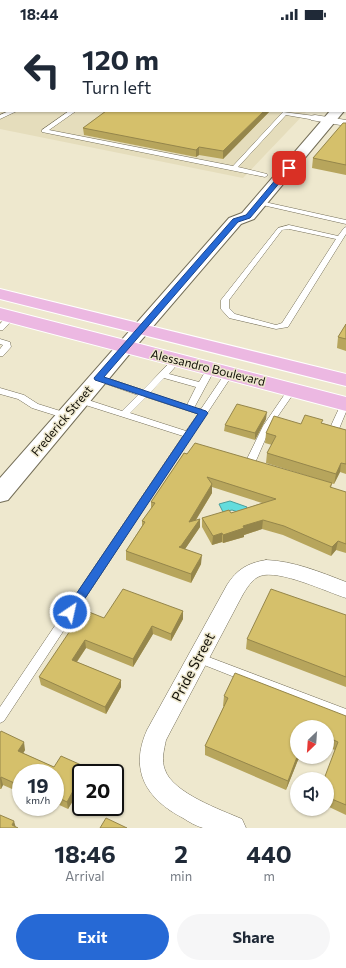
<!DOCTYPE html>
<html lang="en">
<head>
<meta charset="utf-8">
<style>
  :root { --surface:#fff; --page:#f6f6f7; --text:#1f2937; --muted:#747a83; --accent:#2669d5 }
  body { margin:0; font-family:Commissioner,sans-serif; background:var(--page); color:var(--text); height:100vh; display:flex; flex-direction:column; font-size:15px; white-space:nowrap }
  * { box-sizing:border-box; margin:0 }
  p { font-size:13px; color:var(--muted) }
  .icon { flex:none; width:22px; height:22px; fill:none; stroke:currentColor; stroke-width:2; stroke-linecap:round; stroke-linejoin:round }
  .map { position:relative; height:800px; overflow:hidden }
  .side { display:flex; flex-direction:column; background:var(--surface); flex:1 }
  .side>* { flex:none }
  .banner { position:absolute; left:0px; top:0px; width:346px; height:84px; box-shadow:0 1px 3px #0004; background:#fff; color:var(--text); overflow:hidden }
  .needle { width:26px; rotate:205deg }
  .controls { position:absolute; left:290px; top:692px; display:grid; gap:8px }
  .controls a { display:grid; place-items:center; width:44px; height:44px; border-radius:50%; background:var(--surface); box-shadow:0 1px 3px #0004; font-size:20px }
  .speed { position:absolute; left:12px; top:736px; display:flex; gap:8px; font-size:20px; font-weight:700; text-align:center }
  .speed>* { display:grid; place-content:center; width:52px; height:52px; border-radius:50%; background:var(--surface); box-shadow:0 1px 3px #0004; line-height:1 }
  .speed small { font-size:10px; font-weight:400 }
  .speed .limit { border:2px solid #111; border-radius:6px; background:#fff; color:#111 }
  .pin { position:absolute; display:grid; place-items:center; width:34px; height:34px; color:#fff; margin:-17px; border-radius:8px; box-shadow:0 2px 6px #0006 }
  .me { position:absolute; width:44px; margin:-22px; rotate:34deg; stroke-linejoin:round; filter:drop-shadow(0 0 3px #0008) }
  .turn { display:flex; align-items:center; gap:14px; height:84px; padding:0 16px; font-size:18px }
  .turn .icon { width:52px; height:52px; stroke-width:2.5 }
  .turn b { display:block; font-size:28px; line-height:34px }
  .eta { display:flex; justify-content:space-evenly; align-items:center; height:68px; text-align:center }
  .eta b { font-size:24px; font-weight:700; line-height:28px }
  .primary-button { display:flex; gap:8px; margin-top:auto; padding:8px 16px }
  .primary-button a { flex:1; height:46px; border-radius:24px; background:var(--accent); color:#fff; font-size:16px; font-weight:700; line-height:46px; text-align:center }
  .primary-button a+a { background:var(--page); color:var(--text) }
  .status { display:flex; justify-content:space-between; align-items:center; height:28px; padding:0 20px; background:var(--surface); direction:ltr }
  .status svg { height:11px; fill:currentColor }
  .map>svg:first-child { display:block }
  .built { fill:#e5ddbc }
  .water { fill:#63dcdd; stroke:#4a9e9c }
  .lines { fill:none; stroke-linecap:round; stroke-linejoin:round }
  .lane-casing { stroke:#746e58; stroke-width:1 }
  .street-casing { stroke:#746e58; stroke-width:1 }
  .secondary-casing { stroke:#746e58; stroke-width:2 }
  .primary-casing { stroke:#fff; stroke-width:2 }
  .lane { fill:#fff; fill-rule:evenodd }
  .street { fill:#fff; fill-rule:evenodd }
  .secondary { fill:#fff; fill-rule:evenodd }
  .primary { fill:#ecb8e2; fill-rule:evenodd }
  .wall { fill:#b7a55c }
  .shaded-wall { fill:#95864b }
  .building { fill:#d5c06b; stroke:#95864b }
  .route { fill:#2669d5; stroke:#19448a }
  .labels { text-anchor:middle; stroke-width:3; stroke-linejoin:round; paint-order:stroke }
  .street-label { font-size:12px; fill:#100e06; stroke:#eee8ce }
  .near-street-label { font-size:14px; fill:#100e06; stroke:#eee8ce }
</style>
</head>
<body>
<div class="status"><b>18:44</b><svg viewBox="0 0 49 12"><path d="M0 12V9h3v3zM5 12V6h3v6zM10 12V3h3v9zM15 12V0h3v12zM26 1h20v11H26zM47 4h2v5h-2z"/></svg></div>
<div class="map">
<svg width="346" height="800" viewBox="0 0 346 800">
  <rect width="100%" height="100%" fill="#eee8ce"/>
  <!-- built -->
  <path class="built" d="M0,0H155L1,1V83H307L243,150L0,101Z"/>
  <!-- water -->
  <path class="water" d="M230,473L247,479L244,486L232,482L223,484L219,476Z"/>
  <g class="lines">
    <!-- lane casing -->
    <g class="lane-casing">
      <g id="lane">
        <rect x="345" y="6" width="1" height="2"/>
        <rect x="0" y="12" width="1" height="3"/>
        <path d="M9,83H17L0,91V87Z"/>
        <path d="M69,83H76L49,102L233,138L283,84L315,88L318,90L315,92L286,87L238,139L267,146L268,147L265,149L42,104V102Z"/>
        <path d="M260,173L346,192V196L258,176V174Z"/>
        <path d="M289,197L338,208L344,200L346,199V206L288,299L276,301L229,290L221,281V272L278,200ZM289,201L336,211L282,295L276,297L235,286L229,280V272L282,202Z"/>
        <path d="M8,287H14L15,289L3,302H0V296Z"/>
        <path d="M0,311L10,314L11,319L3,328H0V321L3,317L0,316Z"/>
        <path d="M174,330H177L181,332L169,346L199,354L208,339L211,338L215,341L194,380L201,381L226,344L229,343L233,346L4,693L0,695V679L183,408L76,374L75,372L79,369L122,383L138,367L95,352L94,350L95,348H101L143,362ZM164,350L196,359L187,377L150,365ZM146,369L198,386L186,403L130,385Z"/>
        <path d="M292,359L296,362L271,398L255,435L253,437H247L245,435L263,398L289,360Z"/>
        <path d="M0,360L24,367L38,376L70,386L71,388L67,391L32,380L18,371L0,366Z"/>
        <path d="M345,373L346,384L339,401L346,403V409L331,404L329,402L341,376Z"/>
        <path d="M198,625L346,681V693L194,633L192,630L194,627Z"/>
      </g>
    </g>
    <!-- street casing -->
    <g class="street-casing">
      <g id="street">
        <path d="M315,87L346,92V98L311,92L310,90L311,88Z"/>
        <path d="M266,532C294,533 320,544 346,554V570C327,564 279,541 260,548C252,551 246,561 242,568L166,712C164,722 161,732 165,742C173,765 221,782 242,791L246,800C234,800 214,800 203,800C196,798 189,794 183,790C146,771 129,742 147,702L227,557C237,541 248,535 266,532Z"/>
      </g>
    </g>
    <!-- secondary casing -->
    <g class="secondary-casing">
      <g id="secondary">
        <rect x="31" y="0" width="16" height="1"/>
        <path d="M346,51V59L345,60V52Z"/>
        <path d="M330,83H344L254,191L241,196L132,323L8,472L0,474V450L229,190L242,185Z"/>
      </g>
    </g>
    <!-- primary casing -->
    <g class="primary-casing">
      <g id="primary">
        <path d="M0,261L346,346V358L0,271Z"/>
        <path d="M0,280L346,369V383L0,292Z"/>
      </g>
    </g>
    <!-- lane -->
    <use href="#lane" class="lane"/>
    <!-- street -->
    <use href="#street" class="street"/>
    <!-- secondary -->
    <use href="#secondary" class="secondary"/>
    <!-- primary -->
    <use href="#primary" class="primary"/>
  </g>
  <!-- wall -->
  <g class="wall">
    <path d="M106,83H270L223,131L199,127L196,129L84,107L83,100Z"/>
    <path d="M346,95V147L312,140L313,130Z"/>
    <path d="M346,296V323L337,320L338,309Z"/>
    <path d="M266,391L255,412L224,403L225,397Z"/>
    <path d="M322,395L346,402V446L340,444L334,456L266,435L267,425L272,417L265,415L266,405L301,396Z"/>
    <path d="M184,425L332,455L331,460L346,464V525L336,522L331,528L283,507L262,501L244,507V509L223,515L222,514L212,517L202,499V490L231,485L262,475L212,459V465L196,492L200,491V499L185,521L201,536L191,555L126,532V523L142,498V493L151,481V474Z"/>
    <path d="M183,583V591L171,613L153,606L133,639L86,620L77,634L121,652V659L106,686L41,657L39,649L104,590Z"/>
    <path d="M346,587V659L246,621L247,611Z"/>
    <path d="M224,668L346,688V787L327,778V751L335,722L327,719V699H297V729H300L299,732H298L286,762L205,727V718L224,678H223Z"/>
    <path d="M0,705L25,722L23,725L54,739L88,740L76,772L74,771L68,781L55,775V745H21V765L3,757L1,761H0Z"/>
  </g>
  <!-- shaded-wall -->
  <g class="shaded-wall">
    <path d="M341,0H346V2L345,3V1H340Z"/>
    <path d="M1,71V81H0V72Z"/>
    <path d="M264,83H270L223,131V123Z"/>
    <path d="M199,119V127L196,129V122Z"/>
    <path d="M267,384L266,391L255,412V405Z"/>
    <path d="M341,435L340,444L334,456L336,446Z"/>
    <path d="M212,456V465L189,503V494Z"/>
    <path d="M200,491V499L181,527L179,519Z"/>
    <path d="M263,492L262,501L244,507V509L223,515V507L243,498Z"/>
    <path d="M222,505V514L212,517L213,508Z"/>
    <path d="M338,513L336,522L331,528L332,519Z"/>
    <path d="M202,527L201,536L191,555V546Z"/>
    <path d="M183,583V591L171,613V606Z"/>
    <path d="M152,598L153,606L133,639V631Z"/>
    <path d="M85,612L86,620L73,639L72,632Z"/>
    <path d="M121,652V659L106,686L105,679Z"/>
    <path d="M24,714L25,722L20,731L18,723Z"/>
    <path d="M297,729H298V732L286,762L288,753Z"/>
    <path d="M88,740L89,745H85Z"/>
    <path d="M1,749L3,757L1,761L0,751Z"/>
    <path d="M81,753V762L76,772L75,764Z"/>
    <path d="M73,763L74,771L68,781L67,774Z"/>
    <path d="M14,793L16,800L12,797Z"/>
  </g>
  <!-- building -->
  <g class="building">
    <path d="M275,0H341L340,1H274Z"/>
    <path d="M0,20H1V71L0,72Z"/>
    <path d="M106,83H264L223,123L199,119L196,122L83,100Z"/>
    <path d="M343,95H346V137L313,130Z"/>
    <path d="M346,296V311L338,309Z"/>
    <path d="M237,376L267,384L255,405L225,397Z"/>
    <path d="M305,387L323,392L321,395L346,402V436L341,435L336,446L267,425L276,408L266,405L274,388L301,396Z"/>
    <path d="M195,415L332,455L330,459L346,464V516L338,513L332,519L284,498L263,492L243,498L244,500L223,507L222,505L213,508L202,490L229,482L231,485L276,471L207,449L212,456L189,494L200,491L181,518L179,519L202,527L191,546L126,523L145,494L142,493L155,475L151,474L184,425L187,426Z"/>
    <path d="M123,561L183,583L171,606L152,598L133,631L85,612L72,632L121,652L105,679L39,649L84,582L104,590Z"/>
    <path d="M271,561L346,587V649L247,611Z"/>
    <path d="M235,645L346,688V777L327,769V751H324L338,714L327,709V699H297V729L288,753L205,718L228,670L224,668Z"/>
    <path d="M1,703L24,714L18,723L54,739L61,728L88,740L85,745H81V753L75,764L73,763L67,774L55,768V745H21V758L1,749L0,751V705Z"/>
    <path d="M0,787L14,793L12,797L18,800H0Z"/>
    <path d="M106,790L127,800H100Z"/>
  </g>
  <!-- route -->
  <path class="route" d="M287,138L292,140L250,190L238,194L104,349L206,383L208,385L74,587L70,589L66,587L64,584L66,581L198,386L95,352L94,350L233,191L246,187Z"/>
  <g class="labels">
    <!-- street labels -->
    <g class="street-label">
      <text transform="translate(208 340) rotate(14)" y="4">Alessandro Boulevard</text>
      <text transform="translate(62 393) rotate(-50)" y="4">Frederick Street</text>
    </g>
    <!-- near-street labels -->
    <g class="near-street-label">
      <text transform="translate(193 639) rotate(-62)" y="5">Pride Street</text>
    </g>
  </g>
</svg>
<div class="controls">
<a><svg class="needle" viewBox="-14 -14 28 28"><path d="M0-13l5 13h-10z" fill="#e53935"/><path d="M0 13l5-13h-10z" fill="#747a83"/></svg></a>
<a><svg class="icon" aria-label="sound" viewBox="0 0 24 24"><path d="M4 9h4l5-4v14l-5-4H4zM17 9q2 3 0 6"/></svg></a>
</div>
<div class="speed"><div>19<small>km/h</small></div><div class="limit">20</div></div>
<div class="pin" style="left:289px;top:140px;background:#d93025"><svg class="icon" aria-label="arrive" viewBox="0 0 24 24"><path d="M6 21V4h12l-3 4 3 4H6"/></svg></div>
<svg class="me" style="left:70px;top:584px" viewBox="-20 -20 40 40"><circle r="17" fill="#2669d5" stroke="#fff" stroke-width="3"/><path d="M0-11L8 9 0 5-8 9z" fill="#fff"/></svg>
<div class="banner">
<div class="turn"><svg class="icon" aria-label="left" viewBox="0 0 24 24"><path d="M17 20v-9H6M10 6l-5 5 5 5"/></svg><div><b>120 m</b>Turn left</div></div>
</div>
</div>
<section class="side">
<div class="eta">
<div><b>18:46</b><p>Arrival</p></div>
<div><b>2</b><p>min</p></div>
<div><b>440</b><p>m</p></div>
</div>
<div class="primary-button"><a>Exit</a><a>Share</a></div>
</section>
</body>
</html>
